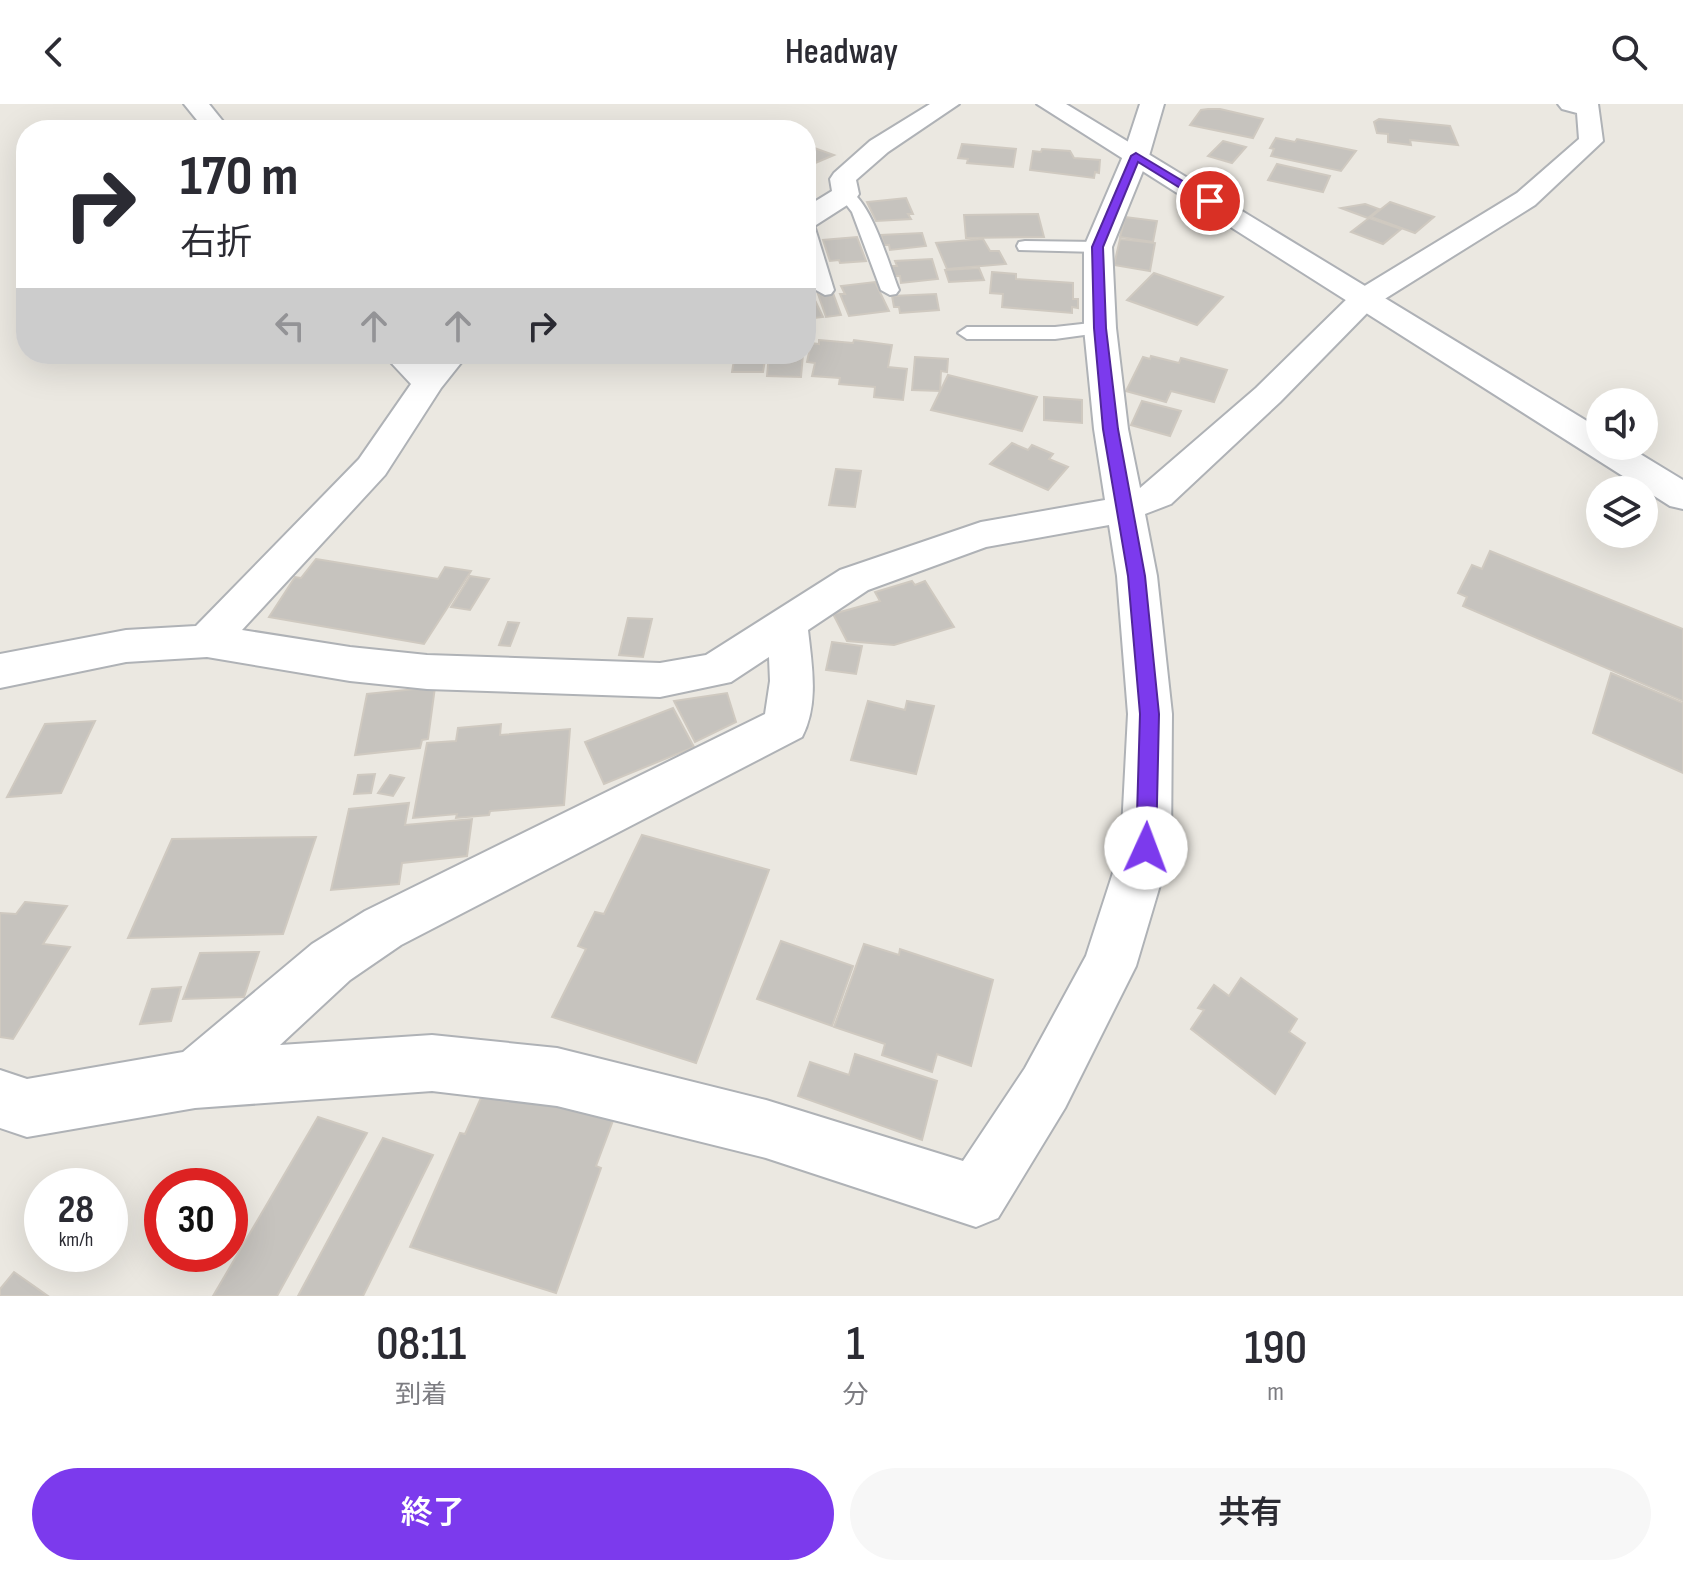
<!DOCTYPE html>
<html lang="ja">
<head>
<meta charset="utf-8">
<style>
  :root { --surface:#fff; --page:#f7f7f7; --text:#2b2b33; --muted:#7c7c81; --accent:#7c3aed }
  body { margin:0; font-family:"Sofia Sans Condensed","Noto Sans JP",sans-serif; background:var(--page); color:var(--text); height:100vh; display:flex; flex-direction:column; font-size:30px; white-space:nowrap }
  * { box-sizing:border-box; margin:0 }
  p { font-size:26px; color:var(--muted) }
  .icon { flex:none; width:44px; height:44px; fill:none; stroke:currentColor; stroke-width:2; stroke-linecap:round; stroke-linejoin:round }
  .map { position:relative; height:1192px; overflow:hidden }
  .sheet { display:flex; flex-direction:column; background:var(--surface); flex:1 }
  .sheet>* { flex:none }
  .guide { position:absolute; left:16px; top:16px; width:800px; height:244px; border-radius:32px; box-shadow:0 8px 32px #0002; background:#fff; color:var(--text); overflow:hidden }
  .buttons { position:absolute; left:1586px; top:284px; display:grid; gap:16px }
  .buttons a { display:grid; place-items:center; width:72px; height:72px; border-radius:50%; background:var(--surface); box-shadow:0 8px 32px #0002; font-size:40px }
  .speed { position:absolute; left:24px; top:1064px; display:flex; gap:16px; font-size:40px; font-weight:700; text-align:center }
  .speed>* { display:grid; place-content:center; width:104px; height:104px; border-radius:50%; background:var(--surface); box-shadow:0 8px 32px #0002; line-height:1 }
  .speed small { font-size:20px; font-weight:400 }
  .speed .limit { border:12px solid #d22; background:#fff; color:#111 }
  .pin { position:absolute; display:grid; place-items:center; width:68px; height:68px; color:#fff; margin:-34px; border:4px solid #fff; border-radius:50%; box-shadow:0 2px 8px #0007 }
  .me { position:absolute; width:88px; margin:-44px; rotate:2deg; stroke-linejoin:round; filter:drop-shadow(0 0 6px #0008) }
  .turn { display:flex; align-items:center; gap:28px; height:168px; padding:0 32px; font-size:36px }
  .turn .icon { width:104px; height:104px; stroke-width:2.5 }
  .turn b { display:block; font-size:56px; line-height:68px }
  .lanes { display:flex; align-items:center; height:76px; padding:0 32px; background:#0003; justify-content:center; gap:40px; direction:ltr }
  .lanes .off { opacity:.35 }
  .eta { display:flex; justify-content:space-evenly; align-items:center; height:136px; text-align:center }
  .eta b { font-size:48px; font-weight:600; line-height:56px }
  .cta { display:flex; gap:16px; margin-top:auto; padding:16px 32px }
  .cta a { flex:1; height:92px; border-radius:48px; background:var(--accent); color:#fff; font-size:32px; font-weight:600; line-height:92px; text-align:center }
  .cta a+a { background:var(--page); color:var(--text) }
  header { display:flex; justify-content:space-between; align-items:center; height:104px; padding:0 32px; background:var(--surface); font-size:36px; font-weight:600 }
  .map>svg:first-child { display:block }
  .building { fill:#c6c3be; stroke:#cfc9c0; stroke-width:2 }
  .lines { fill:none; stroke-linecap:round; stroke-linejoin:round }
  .lane-casing { stroke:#afb2b6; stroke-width:4 }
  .street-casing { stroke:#afb2b6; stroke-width:4 }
  .secondary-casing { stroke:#aeb1b6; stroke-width:4 }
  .lane { fill:#fff; fill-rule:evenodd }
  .street { fill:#fff; fill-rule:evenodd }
  .secondary { fill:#fff; fill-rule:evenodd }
  .route { fill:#7c3aed; stroke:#51269a; stroke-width:2 }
</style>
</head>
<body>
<header><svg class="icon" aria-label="back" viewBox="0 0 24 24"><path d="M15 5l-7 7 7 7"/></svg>Headway<svg class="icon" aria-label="search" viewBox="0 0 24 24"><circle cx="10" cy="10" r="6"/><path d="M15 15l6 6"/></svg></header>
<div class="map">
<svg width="1683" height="1192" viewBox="0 0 1683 1192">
  <rect width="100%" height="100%" fill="#ebe8e1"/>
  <!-- building -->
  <g class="building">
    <path d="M1208,5H1220L1263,15L1253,34L1190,21L1201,6Z"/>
    <path d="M1379,15L1450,22L1458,41L1410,36L1411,41L1388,38V30L1377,29L1374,18Z"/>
    <path d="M1276,34L1295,38L1297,35L1356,47L1341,67L1271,52L1274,45L1270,44Z"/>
    <path d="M1223,37L1246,43L1232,59L1208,52Z"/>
    <path d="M962,40L1016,45L1013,63L967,59L968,55L958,54Z"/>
    <path d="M806,41L834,51L806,63Z"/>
    <path d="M1042,45L1070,47L1074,54L1100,56L1099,69L1095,68L1094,74L1030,66L1033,47L1041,48Z"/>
    <path d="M1277,60L1330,72L1323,88L1268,76Z"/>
    <path d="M906,94L913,110H908L911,115L876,117L867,98Z"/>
    <path d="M1390,98L1434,113L1415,129L1371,113Z"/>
    <path d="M1365,100L1379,105L1368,114L1341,104Z"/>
    <path d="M1038,110L1044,133L966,134L964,111Z"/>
    <path d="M1125,113L1157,117L1153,138L1120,133Z"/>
    <path d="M1369,114L1401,125L1383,140L1351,128Z"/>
    <path d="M922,129L926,142L890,146L889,141H884L881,131Z"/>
    <path d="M857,133L866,157L840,159L839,156L830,157L823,136Z"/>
    <path d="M983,135L990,147H999L1006,160L947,165L936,139Z"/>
    <path d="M1120,135L1155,139L1150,167L1114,161Z"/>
    <path d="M932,155L938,175L901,179L900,172H894L892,162H897L895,157Z"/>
    <path d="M979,164L984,176L949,178L945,166Z"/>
    <path d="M992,168L1016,170V175L1073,179V195H1078V204L1072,203V209L1002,203L1003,190L990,189Z"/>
    <path d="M1154,169L1223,193L1197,221L1127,196Z"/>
    <path d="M875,178L889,207L849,212L840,190H845L841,182Z"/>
    <path d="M833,189L841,211L826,213L818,190Z"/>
    <path d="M806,190H812L823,213L806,215Z"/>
    <path d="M936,190L939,206L900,209L899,203H894L892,192Z"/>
    <path d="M819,236L853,239L854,236L892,241L888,263L907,265L903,296L874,293L875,283L839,280L840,274L812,272L815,259L807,258L811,239L819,240Z"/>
    <path d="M669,250H766L763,268H732L734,256L668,254Z"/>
    <path d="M769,250H803L801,273L767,272Z"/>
    <path d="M1151,252L1179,259L1181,254L1227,266L1214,298L1171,287L1166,298L1126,287L1143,253L1150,255Z"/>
    <path d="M915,253L948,255L947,268L941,267L940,287L912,286Z"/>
    <path d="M948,271L1037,293L1022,327L931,306Z"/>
    <path d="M1044,293L1082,296V319L1044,316Z"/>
    <path d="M1142,297L1181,307L1170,332L1131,321Z"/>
    <path d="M1012,339L1028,346L1032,341L1053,350L1049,355L1068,363L1048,386L990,360Z"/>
    <path d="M836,365L861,367L855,403L829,401Z"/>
    <path d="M1490,447L1683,525V597L1463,502L1467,493L1458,489L1472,461L1482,465Z"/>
    <path d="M316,455L438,475L445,463L471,467L424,540L269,513L295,473L301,474Z"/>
    <path d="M470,472L489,475L470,506L451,503Z"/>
    <path d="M912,477L915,481L925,477L954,523L894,541L847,537L833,510L880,497L875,488Z"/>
    <path d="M628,514L652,515L643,553L619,551Z"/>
    <path d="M508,518L519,519L510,542L499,541Z"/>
    <path d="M832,538L862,542L856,570L826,566Z"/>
    <path d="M1611,569L1683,599V669L1593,629Z"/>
    <path d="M435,583L428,635L422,636L420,644L355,651L367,590Z"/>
    <path d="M727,589L736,618L695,638L674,597Z"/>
    <path d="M868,597L905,606L907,597L934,602L916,670L851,656Z"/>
    <path d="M673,604L694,643L604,680L585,638Z"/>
    <path d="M95,617L61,689L7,693L45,620Z"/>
    <path d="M501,620L500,631L570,625L564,701L490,707L489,711L456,714L457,710L413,714L427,639L456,637L458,624Z"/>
    <path d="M375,670L371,689L354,690L358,671Z"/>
    <path d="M390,671L404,674L393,692L378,689Z"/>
    <path d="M409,699L405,721L472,715L467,752L402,759L399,780L331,786L349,705Z"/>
    <path d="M642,731L769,766L696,959L552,913L586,845L578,842L595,808L604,810Z"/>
    <path d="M316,733L283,830L128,834L172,735Z"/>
    <path d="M25,798L67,802L43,840L70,843L13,935L0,933V809L16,810Z"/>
    <path d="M781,837L853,862L832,922L757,895Z"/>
    <path d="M864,840L899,851L900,845L993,876L971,962L937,950L932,968L882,951L885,940L834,923Z"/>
    <path d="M259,848L244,893L183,895L200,849Z"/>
    <path d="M1241,874L1297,915L1289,928L1305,939L1275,990L1191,925L1204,906L1198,904L1214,881L1229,892Z"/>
    <path d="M181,883L171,917L140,920L152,885Z"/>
    <path d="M855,950L937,977L922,1036L798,992L810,958L849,971Z"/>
    <path d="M488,978L614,1014L596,1062L601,1064L556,1189L410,1143L460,1029L465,1030Z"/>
    <path d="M318,1013L367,1029L277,1192H213Z"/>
    <path d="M383,1034L433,1051L363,1192H298Z"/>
    <path d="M14,1168L48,1192H0V1185Z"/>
  </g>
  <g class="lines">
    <!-- lane casing -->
    <g class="lane-casing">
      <g id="lane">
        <path d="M846,85C871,94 889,162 899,186L896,190L890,191L881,186L852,108L838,90Z"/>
        <path d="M806,116L814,121L834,186L831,190L825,191L816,186L806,150Z"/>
        <path d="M1025,137L1098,138L1106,143L1098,148L1019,146L1017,142L1019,138Z"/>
        <path d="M1100,218L1109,224L1106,228L1055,235H967L958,229L967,223H1055Z"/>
      </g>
    </g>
    <!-- street casing -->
    <g class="street-casing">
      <g id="street">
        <path d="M184,0H209L230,26H205Z"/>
        <path d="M930,0H959L888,48L856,76L859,90L855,96L816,121L806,123V103L832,87L830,75L834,69L870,37Z"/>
        <path d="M1140,0H1164L1149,52L1112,143L1116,224L1128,325L1140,384L1256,284L1353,189L1517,89L1579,35L1577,9L1562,5L1558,0H1598L1603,37L1535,101L1375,201L1280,298L1171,400L1145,410L1157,472L1172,610L1171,744L1136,862L1065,1004L998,1114L976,1123L766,1054L557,1002L432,987L195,1004L27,1033L0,1024V966L27,975L183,948L312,840L365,807L765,610L770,577L769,553L731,578L660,593L427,585L350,577L207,553L126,558L0,584V550L126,526L196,522L359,355L411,280L383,250H417L427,259L435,250H468L441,284L385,371L242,526L350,543L427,551L660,559L706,551L840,466L981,418L1105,396L1094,325L1084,224V143L1123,52ZM1109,421L1117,472L1128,610L1121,744L1086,852L1025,964L963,1057L766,996L557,944L432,931L280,941L350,876L401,841L802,633C819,600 812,562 808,526L868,486L986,443Z"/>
      </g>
    </g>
    <!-- secondary casing -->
    <g class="secondary-casing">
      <path id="secondary" d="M1037,0H1066L1600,325V342H1627L1683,376V405L1670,402Z"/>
    </g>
    <!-- lane -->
    <use href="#lane" class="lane"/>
    <!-- street -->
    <use href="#street" class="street"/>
    <!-- secondary -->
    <use href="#secondary" class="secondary"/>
  </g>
  <!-- route -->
  <path class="route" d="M1136,49L1216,97L1206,100L1138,58L1103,143L1106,224L1118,325L1145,472L1159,610L1156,744L1153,751L1146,753L1139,751L1136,744L1140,610L1128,472L1103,325L1094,224L1092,143L1131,52Z"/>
</svg>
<div class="buttons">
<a><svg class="icon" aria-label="sound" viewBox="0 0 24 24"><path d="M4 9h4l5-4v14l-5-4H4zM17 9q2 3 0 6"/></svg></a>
<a><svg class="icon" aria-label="layers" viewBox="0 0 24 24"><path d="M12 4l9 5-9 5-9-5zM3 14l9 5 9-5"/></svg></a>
</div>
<div class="speed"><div>28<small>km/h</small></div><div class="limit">30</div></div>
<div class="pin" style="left:1210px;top:97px;background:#d93025"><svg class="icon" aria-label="arrive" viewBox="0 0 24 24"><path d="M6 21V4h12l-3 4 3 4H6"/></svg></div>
<svg class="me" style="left:1146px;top:744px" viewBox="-20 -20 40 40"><circle r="19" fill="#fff"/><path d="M0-13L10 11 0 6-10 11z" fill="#7c3aed"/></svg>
<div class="guide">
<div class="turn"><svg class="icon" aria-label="right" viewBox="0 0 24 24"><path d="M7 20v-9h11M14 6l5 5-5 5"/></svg><div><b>170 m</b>右折</div></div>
<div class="lanes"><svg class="icon off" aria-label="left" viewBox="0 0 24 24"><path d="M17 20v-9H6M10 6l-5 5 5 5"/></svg><svg class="icon off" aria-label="ahead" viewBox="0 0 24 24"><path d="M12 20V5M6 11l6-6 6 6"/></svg><svg class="icon off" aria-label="ahead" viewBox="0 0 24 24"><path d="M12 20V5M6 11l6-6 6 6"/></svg><svg class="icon" aria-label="right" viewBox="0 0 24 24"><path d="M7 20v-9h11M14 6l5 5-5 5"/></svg></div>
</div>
</div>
<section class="sheet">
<div class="eta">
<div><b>08:11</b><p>到着</p></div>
<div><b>1</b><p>分</p></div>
<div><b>190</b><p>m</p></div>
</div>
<div class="cta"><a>終了</a><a>共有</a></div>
</section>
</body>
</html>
